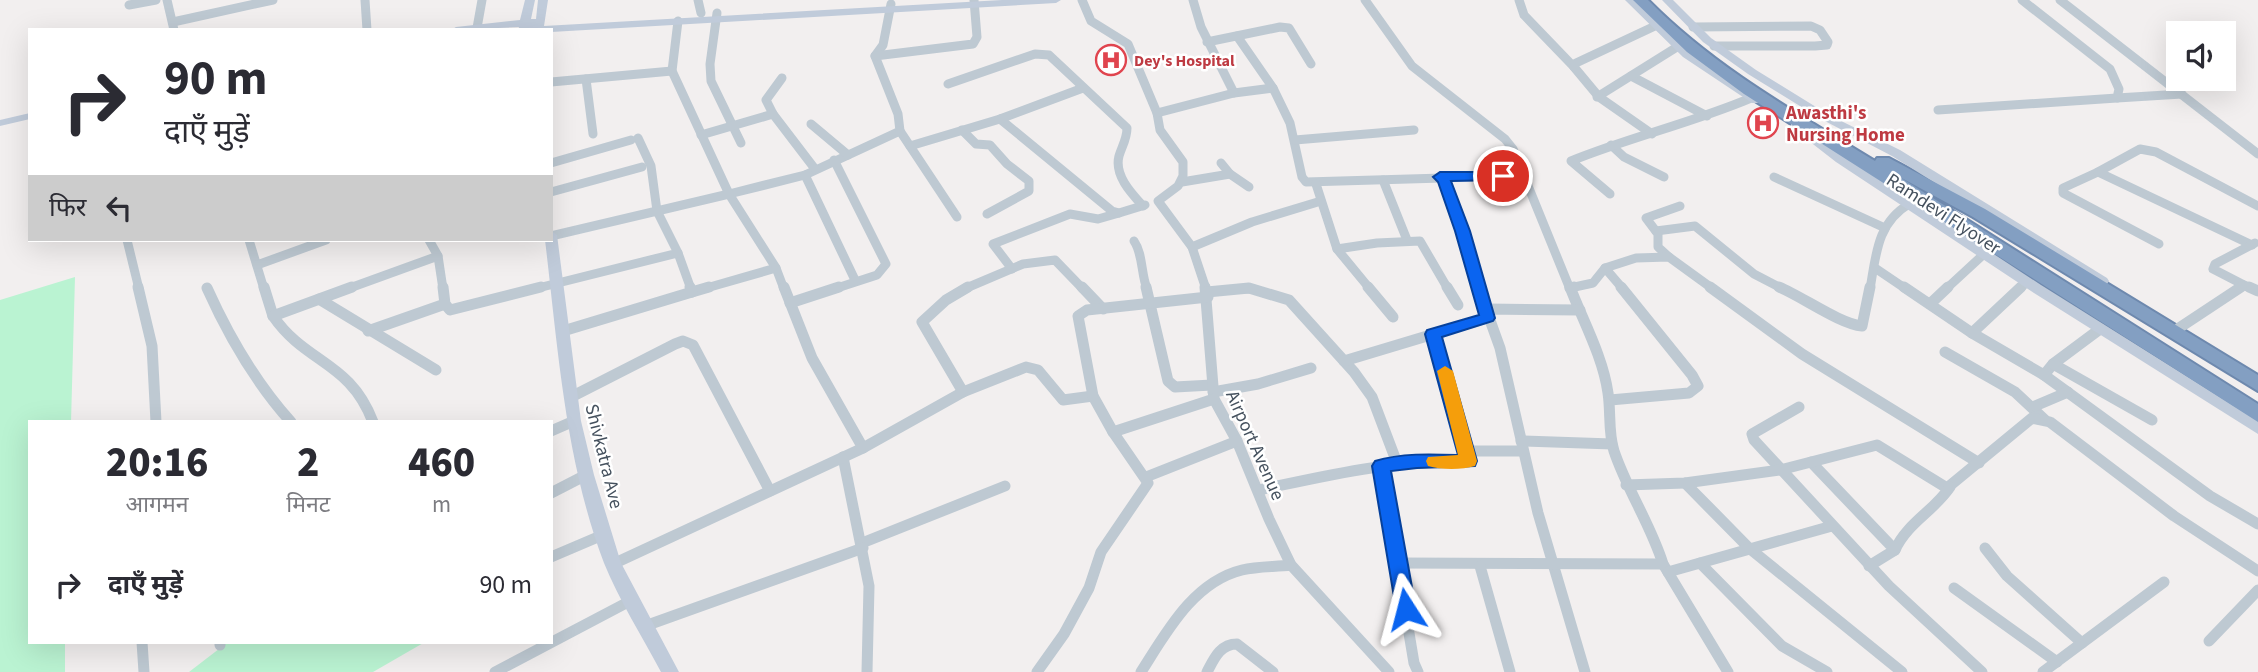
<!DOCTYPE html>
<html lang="hi">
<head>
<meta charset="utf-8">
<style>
  :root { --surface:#fff; --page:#f2f2f3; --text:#2b2b33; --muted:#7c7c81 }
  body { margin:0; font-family:"Source Sans 3","Noto Sans Devanagari",sans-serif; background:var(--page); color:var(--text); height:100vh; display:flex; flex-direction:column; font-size:26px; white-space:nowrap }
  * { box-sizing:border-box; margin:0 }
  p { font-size:23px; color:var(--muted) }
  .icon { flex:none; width:38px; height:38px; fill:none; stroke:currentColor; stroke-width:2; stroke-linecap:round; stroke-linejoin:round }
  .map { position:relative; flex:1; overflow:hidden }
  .details { position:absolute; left:28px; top:420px; width:525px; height:224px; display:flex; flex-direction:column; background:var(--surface); border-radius:0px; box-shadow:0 7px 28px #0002 }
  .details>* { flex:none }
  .banner { position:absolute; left:28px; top:28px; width:525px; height:214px; border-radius:0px; box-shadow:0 7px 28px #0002; background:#fff; color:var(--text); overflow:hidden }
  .controls { position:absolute; left:2166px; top:21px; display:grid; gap:14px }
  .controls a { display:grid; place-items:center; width:70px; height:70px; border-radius:0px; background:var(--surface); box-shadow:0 7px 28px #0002; font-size:35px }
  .pin { position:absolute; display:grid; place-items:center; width:60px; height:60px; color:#fff; margin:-30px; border:4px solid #fff; border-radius:50%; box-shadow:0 2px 7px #0007 }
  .me { position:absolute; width:77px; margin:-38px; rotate:351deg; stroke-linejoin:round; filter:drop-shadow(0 0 5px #0008) }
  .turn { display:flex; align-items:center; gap:24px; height:147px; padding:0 21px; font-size:32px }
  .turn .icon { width:91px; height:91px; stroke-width:2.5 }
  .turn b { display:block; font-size:49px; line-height:60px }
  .then { display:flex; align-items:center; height:66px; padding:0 21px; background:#0003; gap:14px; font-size:26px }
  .eta { display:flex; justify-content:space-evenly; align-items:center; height:119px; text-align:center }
  .eta b { font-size:42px; font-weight:800; line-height:49px }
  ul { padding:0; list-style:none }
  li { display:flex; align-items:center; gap:21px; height:91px; padding:0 21px }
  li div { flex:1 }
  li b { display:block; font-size:26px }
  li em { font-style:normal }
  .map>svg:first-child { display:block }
  .green { fill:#baf3d2 }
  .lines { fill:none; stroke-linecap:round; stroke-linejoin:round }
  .highway-casing { stroke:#6e89ae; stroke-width:4 }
  .street-far1 { stroke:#bec9d2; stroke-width:9 }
  .street { stroke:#bec9d2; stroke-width:11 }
  .secondary { fill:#c0cbda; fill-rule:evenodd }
  .highway { fill:#839fc2; fill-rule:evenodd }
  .route { fill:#0a64f0; stroke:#06419c; stroke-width:2 }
  .slow { fill:#f59e0b }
  .labels { text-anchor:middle; stroke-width:5; stroke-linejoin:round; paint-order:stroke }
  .far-health-label { font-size:16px; font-weight:bold; fill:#be3a42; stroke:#fff; text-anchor:start }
  .health-label { font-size:19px; font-weight:bold; fill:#be3a42; stroke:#fff; text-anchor:start }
  .street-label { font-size:19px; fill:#45515e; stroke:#fff }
</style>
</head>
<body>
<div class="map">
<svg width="2258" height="672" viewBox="0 0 2258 672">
  <rect width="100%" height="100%" fill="#f2efef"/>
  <!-- green -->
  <g class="green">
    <path d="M75,277L71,422H30V642H65V672H0V300Z"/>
    <path d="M228,642H425L373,672H189Z"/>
  </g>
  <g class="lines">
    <!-- highway casing -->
    <g class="highway-casing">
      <path id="highway" d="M1633,0H1648C1714,67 1795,112 1875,161L1877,158H1889L1985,209L2258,375V391L1973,217L1898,176L2258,404V422L1744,94L1687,52Z"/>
    </g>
    <!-- street-far1 -->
    <g class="street-far1">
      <path d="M167,0L174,30"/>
      <path d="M365,0L367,30"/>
      <path d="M698,0L701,13"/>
      <path d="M1082,0L1091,21L1128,44L1157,113L1160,130L1183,162V176L1178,186L1158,201L1192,247L1206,289"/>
      <path d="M1193,0L1201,27L1234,93L1273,88"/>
      <path d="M1365,0L1412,66L1505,139L1513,149L1570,289"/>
      <path d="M1519,0L1524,15L1574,67"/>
      <path d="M2060,0L2258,154"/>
      <path d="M129,5L156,0"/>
      <path d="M717,13L710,64L711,81L741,143"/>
      <path d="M678,21L672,71L729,194L805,175L900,131L898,114L875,56L883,45L891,4"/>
      <path d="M173,22L273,0"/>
      <path d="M1693,27L1811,26L1820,30L1828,42L1827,45L1815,46H1714"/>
      <path d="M477,28L482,0"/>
      <path d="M1237,36L1273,88L1290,123L1302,177L1306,182L1443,178L1479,289"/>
      <path d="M1207,42L1280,27L1289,28L1311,64"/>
      <path d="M875,56L973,44L977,37L974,0"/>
      <path d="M1631,76L1707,116"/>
      <path d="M782,78L766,100L773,114L815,169"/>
      <path d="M586,79L593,134"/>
      <path d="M551,82L672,71"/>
      <path d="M948,84L1035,54L1049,55L1127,128C1127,139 1122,146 1119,156C1114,175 1131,193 1143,206"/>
      <path d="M1597,97L1677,47"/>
      <path d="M2117,98L2182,94"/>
      <path d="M1938,110L2117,98L2119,89L2110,69L2022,0"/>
      <path d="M1157,113L1234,93"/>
      <path d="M1000,119L1112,211L1119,213L1145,205"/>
      <path d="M811,124L848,155"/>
      <path d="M962,130L976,144L990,145L1007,164L1029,181V191L987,214"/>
      <path d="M900,131L957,217"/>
      <path d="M1652,134L1599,97L1574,67L1576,63L1655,26"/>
      <path d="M701,135L773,114"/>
      <path d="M638,138L651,166L657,211L729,194L776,268L703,289"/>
      <path d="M1295,140L1414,130"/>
      <path d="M1611,145L1624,157L1664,177"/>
      <path d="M910,146L1000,119L1083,88"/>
      <path d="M551,163L631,140"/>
      <path d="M2098,172L2063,188V193L2159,244"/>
      <path d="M1230,174L1249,187"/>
      <path d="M805,175L855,280"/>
      <path d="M1440,177L1525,176"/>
      <path d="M1774,177L1885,228"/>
      <path d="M1383,180L1407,240"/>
      <path d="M1182,182L1230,174L1221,163"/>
      <path d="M1316,184L1337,249"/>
      <path d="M551,192L642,167"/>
      <path d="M1610,194L1571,161C1630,137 1692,123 1751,98"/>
      <path d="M1656,231L1695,226L1754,274L1783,289"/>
      <path d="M127,240L139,289"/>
      <path d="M249,240L264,289"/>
      <path d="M429,240L438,256"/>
      <path d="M1134,241C1143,254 1141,274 1147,289"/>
      <path d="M2252,245L2098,172L2140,149L2156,152L2258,206"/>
      <path d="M1192,247L1252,222L1321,201"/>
      <path d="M678,253L691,289"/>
      <path d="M1669,257L1658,247V234L1646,218L1680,206"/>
      <path d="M257,265L326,240"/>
      <path d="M776,268L784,289"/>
      <path d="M1605,268L1623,289"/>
      <path d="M1875,268L1906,289"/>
      <path d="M1012,269L993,244L1070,214L1098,219L1119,213"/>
      <path d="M2244,285L2253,289"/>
      <path d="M1570,288L1593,283L1605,268L1636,258L1669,257L1713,289"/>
      <path d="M347,289L438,256L443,289"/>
      <path d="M534,289L678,253L657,211L551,236"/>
      <path d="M834,289L877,275L886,264L834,160"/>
      <path d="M964,289L1023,264L1055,260L1083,289"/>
      <path d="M1239,289H1252"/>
      <path d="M1370,289L1337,249L1377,243L1420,241L1448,289"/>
      <path d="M1870,289C1876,255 1877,223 1909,204"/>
      <path d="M1946,289L1984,254"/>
      <path d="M2019,289L2027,282"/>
      <path d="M2238,289L2244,285L2213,269L2215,264L2255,243"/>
    </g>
    <!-- street -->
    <g class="street">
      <path d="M138,287L152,346L156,422"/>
      <path d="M264,287L273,316"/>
      <path d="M352,287L273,316C306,364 350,361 373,422"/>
      <path d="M443,287L445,304L450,310L541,287"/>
      <path d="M690,287L692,292L709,287"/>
      <path d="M784,287L812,358L863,448"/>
      <path d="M1082,287L1103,309"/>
      <path d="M1146,287L1168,381L1175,387L1212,385"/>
      <path d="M1205,287L1214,399L1237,441L1269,519L1291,565L1389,672"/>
      <path d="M1368,287L1393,317"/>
      <path d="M1447,287L1458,305"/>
      <path d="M1479,287L1486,309"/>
      <path d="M1570,287C1583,321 1603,357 1608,393C1611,412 1608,433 1614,451C1627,490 1651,525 1663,564L1728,672"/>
      <path d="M1710,287L1802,354L1979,463"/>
      <path d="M1779,287C1803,297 1840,324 1862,326L1870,287"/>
      <path d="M1904,287L1972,333"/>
      <path d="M2021,287L1972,333L2044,375L2053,364L2100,329"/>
      <path d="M2249,287L2258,291"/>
      <path d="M207,288C229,337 255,382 291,422"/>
      <path d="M1570,288L1574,287"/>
      <path d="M1207,292L1249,288L1289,300L1354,372L1372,397L1397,463"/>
      <path d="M319,299L436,370"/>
      <path d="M790,303L839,287"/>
      <path d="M1930,304L1948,287"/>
      <path d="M1580,310L1486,309L1500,348L1538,513L1585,672"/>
      <path d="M2179,328L2241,287"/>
      <path d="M368,331L445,304"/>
      <path d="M563,331L692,292"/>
      <path d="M1945,352L2015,392L2045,420"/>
      <path d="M1344,361L1487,318"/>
      <path d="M2053,364L2152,420"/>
      <path d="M2044,375L2210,496L2258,524"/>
      <path d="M963,392L922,322L946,300L968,287"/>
      <path d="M1213,392L1258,384L1311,368"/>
      <path d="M571,397L675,344L683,341L693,345L770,491"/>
      <path d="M1610,400L1689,393L1698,386L1692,375L1621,287"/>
      <path d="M2035,406L2068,392"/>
      <path d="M1799,407L1752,434L1754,440L1889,586L1982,672"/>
      <path d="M551,431L574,421"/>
      <path d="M1113,432L1214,399"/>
      <path d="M1521,441L1612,444"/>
      <path d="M1468,451H1523"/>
      <path d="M843,457L869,586L867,672"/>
      <path d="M1811,462L1895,550L1869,566"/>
      <path d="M1381,466L1414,663L1418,672"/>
      <path d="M1146,477L1237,441"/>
      <path d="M1685,483L1749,548L1902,672"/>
      <path d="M1626,485L1685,483L1780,470L1877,445L1947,488L2032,418L2050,422L2174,516L2258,571"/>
      <path d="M1259,490C1334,474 1391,460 1468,462V451L1433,334"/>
      <path d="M551,493L586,475"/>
      <path d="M862,543L1005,486"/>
      <path d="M1985,548L2007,576L2082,643"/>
      <path d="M1895,550C1907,523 1934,511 1950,487"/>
      <path d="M551,557L605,534"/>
      <path d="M1399,563L1663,564"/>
      <path d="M1700,563L1782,646L1827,672"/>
      <path d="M613,564L863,448L963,392L1026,367L1038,370L1063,400L1093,396"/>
      <path d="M1480,566L1510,672"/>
      <path d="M1668,572L1832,526"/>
      <path d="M1954,588L2057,662"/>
      <path d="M645,626L863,548"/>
      <path d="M2209,641L2258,590"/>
      <path d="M142,642L144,672"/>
      <path d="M220,642V645"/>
      <path d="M495,672L632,600"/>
      <path d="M1037,672L1064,634L1089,588L1101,552L1148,483L1113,432L1093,396L1078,316L1087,310L1208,297"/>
      <path d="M1141,672C1166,633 1193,582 1242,570C1258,566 1275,567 1291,565"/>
      <path d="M1207,672C1214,659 1220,644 1237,644L1273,672"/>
      <path d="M2043,672L2164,582"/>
    </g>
    <!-- secondary -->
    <g class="secondary">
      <path d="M525,0H535L531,19H536L538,0H548L544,26L1002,0H1061L1056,3L551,32V30H518L519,27L451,30L456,27L520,20Z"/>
      <path d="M1625,0H1636L1691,53L1760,99V103H1752L1683,57Z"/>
      <path d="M1662,0H1673L1711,38L1756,70L1829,115L1900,150L2107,278L2109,281L2107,284H2097L1892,156L1821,119L1748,74L1703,42Z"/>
      <path d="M30,113V119L0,126V120Z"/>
      <path d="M1795,122L1844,156L2041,285L2258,421V434L2031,291L1836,162L1791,127V123Z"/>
      <path d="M551,231L557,235L581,421L594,475L621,563L679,672H661C643,638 618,598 604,563C565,460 558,348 545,240H551Z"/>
    </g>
    <!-- highway -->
    <use href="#highway" class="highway"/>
  </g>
  <!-- route -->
  <path class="route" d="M1440,172H1503L1510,176L1503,180L1451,181L1470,231L1495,318L1493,321L1442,337L1477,461L1475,466L1417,468L1391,471L1416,609L1413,615L1406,617L1399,615L1396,609L1372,466L1375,461C1401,453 1430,454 1458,455L1425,334L1427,330L1479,315L1455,231L1438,182L1433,177Z"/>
  <!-- slow -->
  <path class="slow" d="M1445,366L1453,371L1477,461L1475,466C1462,470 1441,470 1428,466L1426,461L1428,457L1458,455L1437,371Z"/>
  <!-- icons -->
  <defs>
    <g id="hospital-ring" transform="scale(1.575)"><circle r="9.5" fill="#fff" stroke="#e0444e" stroke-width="1.5"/><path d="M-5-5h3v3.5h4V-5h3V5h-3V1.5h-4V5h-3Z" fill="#e0444e"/></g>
  </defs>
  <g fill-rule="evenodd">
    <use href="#hospital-ring" x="1111" y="60"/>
    <use href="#hospital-ring" x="1763" y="123"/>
  </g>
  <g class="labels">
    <!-- far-health labels -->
    <g class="far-health-label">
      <text x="1134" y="66">Dey's Hospital</text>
    </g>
    <!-- health labels -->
    <g class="health-label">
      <text x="1786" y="119">Awasthi's<tspan x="1786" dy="22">Nursing Home</tspan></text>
    </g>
    <!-- street labels -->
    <g class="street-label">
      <text transform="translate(1944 213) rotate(33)" y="7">Ramdevi Flyover</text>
      <text transform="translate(1256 445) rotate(66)" y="7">Airport Avenue</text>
      <text transform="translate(605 456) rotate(76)" y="7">Shivkatra Ave</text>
    </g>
  </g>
</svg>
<div class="controls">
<a><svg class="icon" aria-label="sound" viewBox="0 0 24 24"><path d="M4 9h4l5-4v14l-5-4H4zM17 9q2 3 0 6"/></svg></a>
</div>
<div class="pin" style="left:1503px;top:176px;background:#d93025"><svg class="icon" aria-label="arrive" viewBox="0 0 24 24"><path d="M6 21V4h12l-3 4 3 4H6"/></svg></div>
<svg class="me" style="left:1406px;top:609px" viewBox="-20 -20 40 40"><path d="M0-17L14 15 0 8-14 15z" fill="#0a64f0" stroke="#fff" stroke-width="4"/></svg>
<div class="banner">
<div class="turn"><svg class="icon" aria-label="right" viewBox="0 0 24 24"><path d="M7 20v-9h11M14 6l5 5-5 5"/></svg><div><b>90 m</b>दाएँ मुड़ें</div></div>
<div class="then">फिर<svg class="icon" aria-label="left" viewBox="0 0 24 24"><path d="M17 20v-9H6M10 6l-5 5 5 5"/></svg></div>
</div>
<section class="details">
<div class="eta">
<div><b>20:16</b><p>आगमन</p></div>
<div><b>2</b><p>मिनट</p></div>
<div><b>460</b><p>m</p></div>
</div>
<ul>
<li><svg class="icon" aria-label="right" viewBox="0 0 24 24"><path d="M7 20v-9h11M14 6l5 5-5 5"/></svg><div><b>दाएँ मुड़ें</b></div><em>90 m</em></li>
</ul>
</section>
</div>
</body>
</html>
